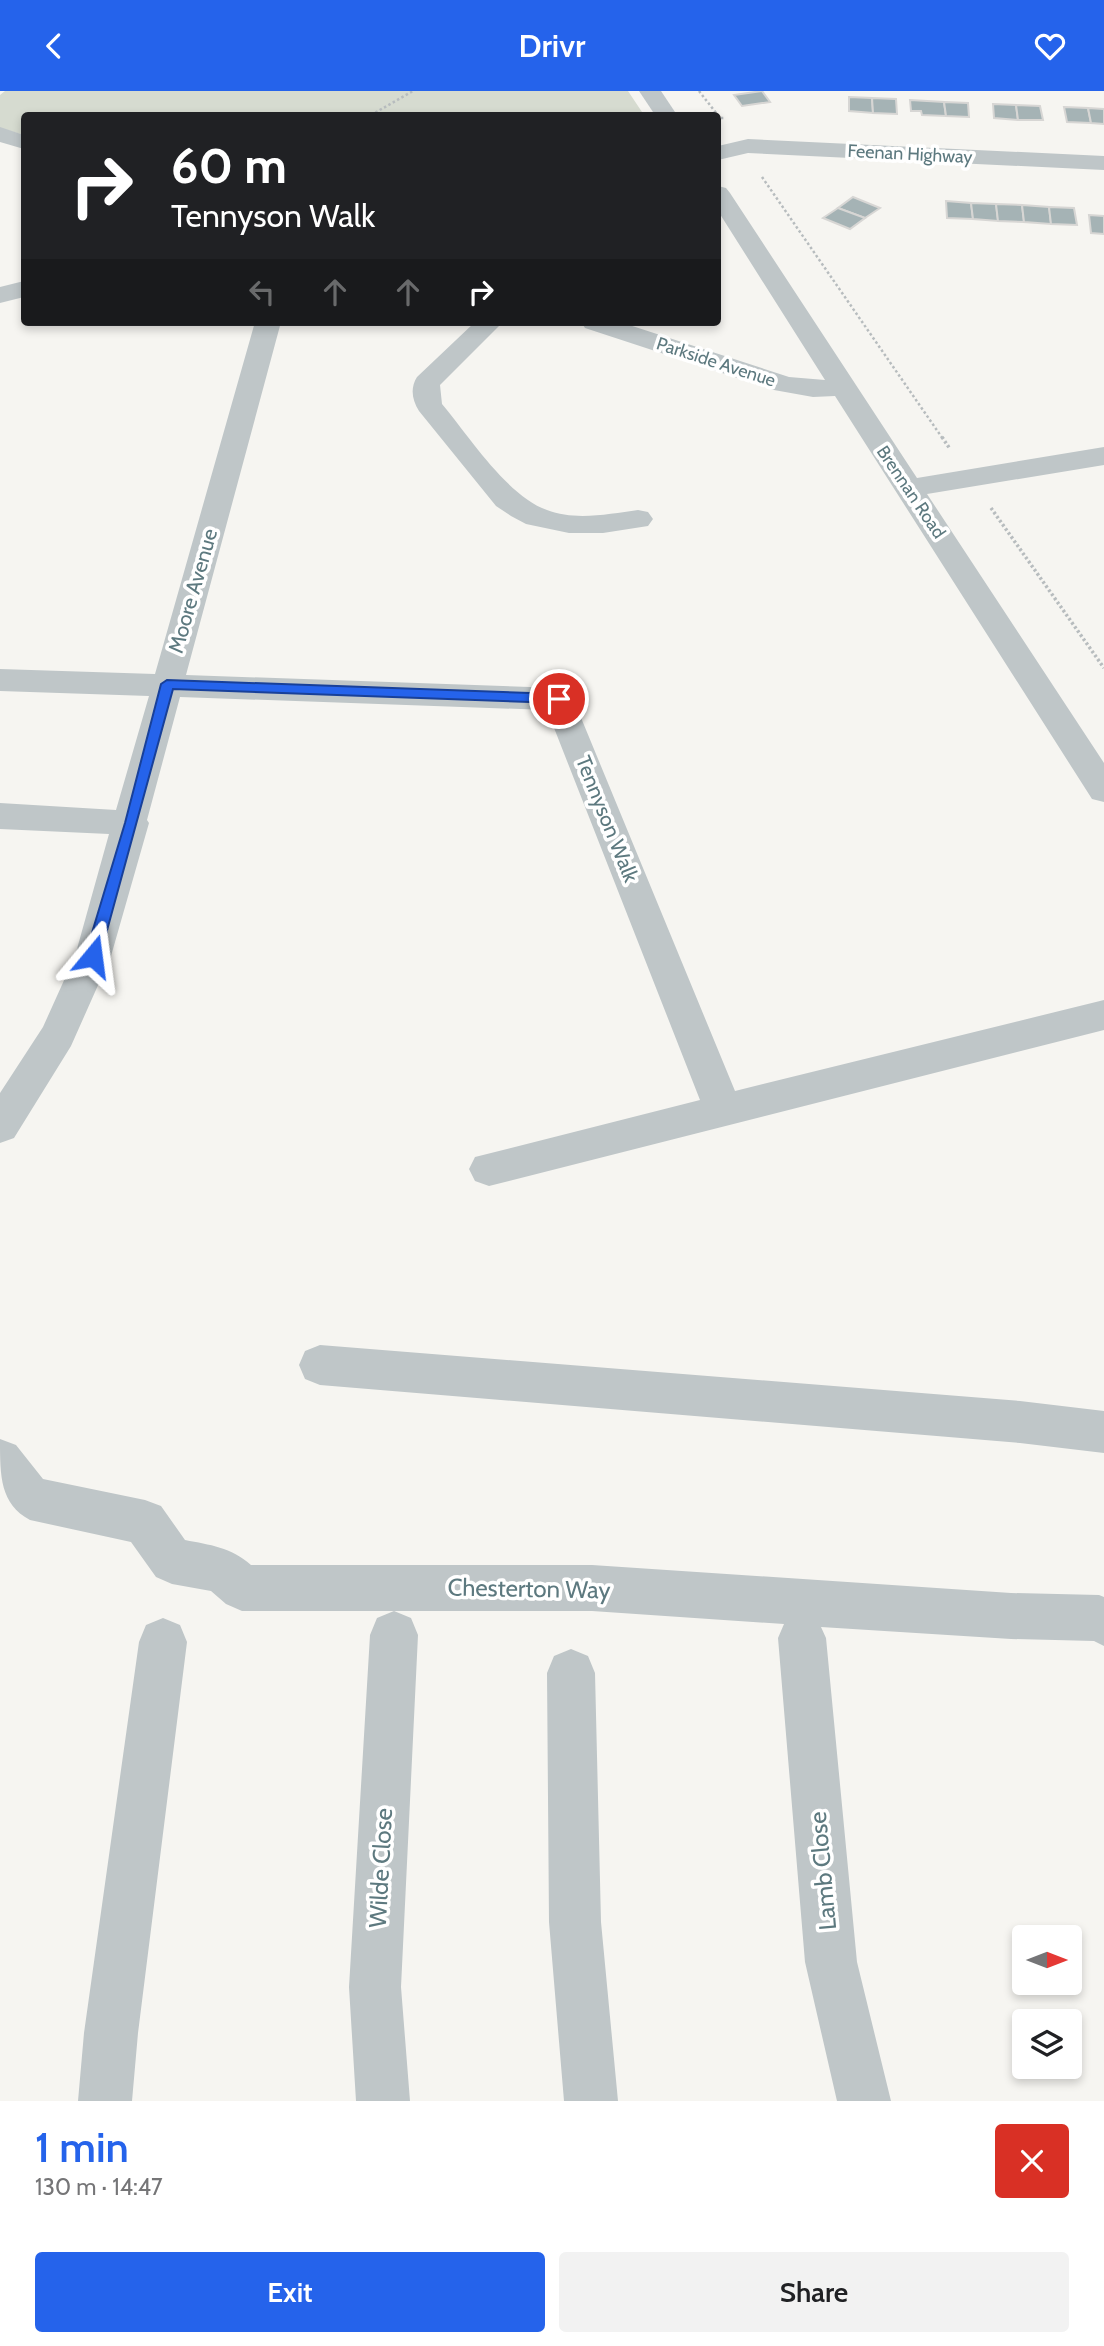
<!DOCTYPE html>
<html lang="en">
<head>
<meta charset="utf-8">
<style>
  :root { --surface:#fff; --page:#f2f2f2; --text:#202124; --muted:#757577; --accent:#2563eb }
  body { margin:0; font-family:Cabin,sans-serif; background:var(--page); color:var(--text); height:100vh; display:flex; flex-direction:column; font-size:26px; white-space:nowrap }
  * { box-sizing:border-box; margin:0 }
  p { font-size:23px; color:var(--muted) }
  .icon { flex:none; width:38px; height:38px; fill:none; stroke:currentColor; stroke-width:2; stroke-linecap:round; stroke-linejoin:round }
  .map { position:relative; height:2010px; overflow:hidden }
  .panel { display:flex; flex-direction:column; background:var(--surface); flex:1 }
  .panel>* { flex:none }
  .banner { position:absolute; left:21px; top:21px; width:700px; height:214px; border-radius:7px; box-shadow:0 4px 10px #0003; background:#202124; color:#fff; overflow:hidden }
  .needle { width:46px; rotate:90deg }
  .tools { position:absolute; left:1012px; top:1834px; display:grid; gap:14px }
  .tools a { display:grid; place-items:center; width:70px; height:70px; border-radius:7px; background:var(--surface); box-shadow:0 4px 10px #0003; font-size:35px }
  .pin { position:absolute; display:grid; place-items:center; width:60px; height:60px; color:#fff; margin:-30px; border:4px solid #fff; border-radius:50%; box-shadow:0 2px 7px #0007 }
  .me { position:absolute; width:77px; margin:-38px; rotate:16deg; stroke-linejoin:round; filter:drop-shadow(0 0 5px #0008) }
  .turn { display:flex; align-items:center; gap:24px; height:147px; padding:0 35px; font-size:32px }
  .turn .icon { width:91px; height:91px; stroke-width:2.5 }
  .turn b { display:block; font-size:49px; line-height:60px }
  .lanes { display:flex; align-items:center; height:66px; padding:0 35px; background:#0003; justify-content:center; gap:35px; direction:ltr }
  .lanes .off { opacity:.35 }
  .round { display:grid; place-items:center; flex:none; width:74px; height:74px; border-radius:7px; background:var(--page) }
  .overview { display:flex; align-items:center; justify-content:space-between; height:119px; padding:0 35px }
  h1 { font-size:42px; font-weight:600; line-height:52px; color:var(--accent) }
  .primary-button { display:flex; gap:14px; margin-top:auto; padding:14px 35px }
  .primary-button a { flex:1; height:80px; border-radius:7px; background:var(--accent); color:#fff; font-size:28px; font-weight:600; line-height:80px; text-align:center }
  .primary-button a+a { background:var(--page); color:var(--text) }
  header { display:flex; justify-content:space-between; align-items:center; height:91px; padding:0 35px; background:var(--accent); color:#fff; font-size:32px; font-weight:600 }
  .map>svg:first-child { display:block }
  .green { fill:#d6dbd0 }
  .building { fill:#a5b3b5; stroke:#d7d6d4; stroke-width:2 }
  .lines { fill:none; stroke-linecap:round; stroke-linejoin:round }
  .path-far1 { stroke:#b7bcbe; stroke-width:2.5; stroke-dasharray:2.5 2.5; stroke-linecap:butt }
  .path { stroke:#b7bcbe; stroke-width:3.5; stroke-dasharray:2.5 2.5; stroke-linecap:butt }
  .minor { fill:#bfc6c8; fill-rule:evenodd }
  .route { fill:#2563eb; stroke:#184099; stroke-width:2 }
  .labels { text-anchor:middle; stroke-width:7; stroke-linejoin:round; paint-order:stroke }
  .far-street-label { font-size:18px; fill:#5d797f; stroke:#fff }
  .street-label { font-size:21px; fill:#5d797f; stroke:#fff }
  .near-street-label { font-size:24px; fill:#5d797f; stroke:#fff }
</style>
</head>
<body>
<header><svg class="icon" aria-label="back" viewBox="0 0 24 24"><path d="M15 5l-7 7 7 7"/></svg>Drivr<svg class="icon" aria-label="heart" viewBox="0 0 24 24"><path d="M12 20l-8-8c-3-5 5-10 8-4 3-6 11-1 8 4z"/></svg></header>
<div class="map">
<svg width="1104" height="2010" viewBox="0 0 1104 2010">
  <rect width="100%" height="100%" fill="#f6f5f1"/>
  <!-- green -->
  <path class="green" d="M5,0H628L644,24H24V44L0,37V4Z"/>
  <!-- building -->
  <g class="building">
    <path d="M762,0L770,11L742,15L734,4Z"/>
    <path d="M849,6L872,7L873,22L849,20Z"/>
    <path d="M872,7L896,8L897,23L873,22Z"/>
    <path d="M910,9L944,11L946,25L922,24L921,20H911Z"/>
    <path d="M944,11L968,12L969,26L946,25Z"/>
    <path d="M993,13L1016,14L1018,29L994,27Z"/>
    <path d="M1016,14L1040,15L1043,29H1018Z"/>
    <path d="M1064,16L1088,17L1091,32L1067,31Z"/>
    <path d="M1088,17L1104,18V33L1091,32Z"/>
    <path d="M853,106L880,117L865,127L838,117Z"/>
    <path d="M946,110L971,112L973,128L947,127Z"/>
    <path d="M971,112L996,113L998,130L973,128Z"/>
    <path d="M996,113L1022,114L1024,131L998,130Z"/>
    <path d="M1022,114L1049,116L1051,133L1024,131Z"/>
    <path d="M1049,116L1074,117L1077,134L1051,133Z"/>
    <path d="M838,117L865,127L850,138L823,127Z"/>
    <path d="M1089,124L1104,125V143L1091,142Z"/>
  </g>
  <g class="lines">
    <!-- path-far1 -->
    <g class="path-far1">
      <path d="M699,0L720,27H725"/>
      <path d="M371,24L413,0"/>
      <path d="M762,86L943,348"/>
    </g>
    <!-- path -->
    <g class="path">
      <path d="M942,346L950,358"/>
      <path d="M991,417L1104,577"/>
    </g>
    <!-- minor -->
    <g class="minor">
      <path d="M639,0H661L677,24H655Z"/>
      <path d="M0,36L24,44V58L0,51Z"/>
      <path d="M748,48L1104,65V79L748,62L718,69V55Z"/>
      <path d="M718,95L726,97L730,102L917,387L1104,356V374L927,403L1104,672V711L1092,708L835,305L813,306L774,299L585,237L581,231H620L789,286L825,289L718,120Z"/>
      <path d="M24,190V206L0,212V196Z"/>
      <path d="M255,231H281L186,584L559,597L570,600L735,1000L1104,909V939L489,1095L475,1090L469,1078L475,1066L700,1009L547,619L180,606L147,729L149,732L111,865L71,955L14,1047L0,1052V1002L43,936L75,865L109,743L0,738V712L116,719L149,605L0,600V578L155,583Z"/>
      <path d="M475,231H503L440,294L442,313C469,345 507,405 547,419C575,430 609,423 638,419L648,421L653,428L648,435L603,442H569L526,433L511,425L496,415L419,320C412,309 410,297 417,286Z"/>
      <path d="M320,1254L1020,1310L1104,1320V1362L1020,1352L320,1294L305,1288L299,1274L305,1260Z"/>
      <path d="M0,1348L16,1354L43,1388L145,1409L161,1415L185,1449C210,1454 231,1456 251,1474H592L1011,1502L1099,1504L1104,1506V1555L1094,1550L1011,1548L821,1536L826,1547L857,1871L891,2010H837L805,1871L778,1547L784,1533L592,1520H242L226,1513L211,1500L172,1493L156,1486L131,1451L30,1429C0,1413 0,1385 0,1348Z"/>
      <path d="M394,1520L411,1527L418,1544L401,1896L410,2010H356L349,1896L370,1544L377,1527Z"/>
      <path d="M163,1527L180,1534L187,1551L138,1942L132,2010H78L84,1942L139,1551L146,1534Z"/>
      <path d="M571,1558L588,1565L595,1582L601,1831L618,2010H564L549,1831L547,1582L554,1565Z"/>
    </g>
  </g>
  <!-- route -->
  <path class="route" d="M167,589L559,603L566,608L559,612L173,598L100,865L93,871L85,865L125,732L161,593Z"/>
  <g class="labels">
    <!-- far-street labels -->
    <g class="far-street-label">
      <text transform="translate(910 63) rotate(3)" y="6">Feenan Highway</text>
      <text transform="translate(716 271) rotate(18)" y="6">Parkside Avenue</text>
      <text transform="translate(911 401) rotate(56)" y="6">Brennan Road</text>
    </g>
    <!-- street labels -->
    <g class="street-label">
      <text transform="translate(193 500) rotate(-74)" y="7">Moore Avenue</text>
      <text transform="translate(607 728) rotate(68)" y="7">Tennyson Walk</text>
    </g>
    <!-- near-street labels -->
    <g class="near-street-label">
      <text transform="translate(529 1498) rotate(1)" y="8">Chesterton Way</text>
      <text transform="translate(381 1777) rotate(-87)" y="8">Wilde Close</text>
      <text transform="translate(823 1780) rotate(-95)" y="8">Lamb Close</text>
    </g>
  </g>
</svg>
<div class="tools">
<a><svg class="needle" viewBox="-14 -14 28 28"><path d="M0-13l5 13h-10z" fill="#e53935"/><path d="M0 13l5-13h-10z" fill="#757577"/></svg></a>
<a><svg class="icon" aria-label="layers" viewBox="0 0 24 24"><path d="M12 4l9 5-9 5-9-5zM3 14l9 5 9-5"/></svg></a>
</div>
<div class="pin" style="left:559px;top:608px;background:#d93025"><svg class="icon" aria-label="arrive" viewBox="0 0 24 24"><path d="M6 21V4h12l-3 4 3 4H6"/></svg></div>
<svg class="me" style="left:93px;top:865px" viewBox="-20 -20 40 40"><path d="M0-17L14 15 0 8-14 15z" fill="#2563eb" stroke="#fff" stroke-width="4"/></svg>
<div class="banner">
<div class="turn"><svg class="icon" aria-label="right" viewBox="0 0 24 24"><path d="M7 20v-9h11M14 6l5 5-5 5"/></svg><div><b>60 m</b>Tennyson Walk</div></div>
<div class="lanes"><svg class="icon off" aria-label="left" viewBox="0 0 24 24"><path d="M17 20v-9H6M10 6l-5 5 5 5"/></svg><svg class="icon off" aria-label="ahead" viewBox="0 0 24 24"><path d="M12 20V5M6 11l6-6 6 6"/></svg><svg class="icon off" aria-label="ahead" viewBox="0 0 24 24"><path d="M12 20V5M6 11l6-6 6 6"/></svg><svg class="icon" aria-label="right" viewBox="0 0 24 24"><path d="M7 20v-9h11M14 6l5 5-5 5"/></svg></div>
</div>
</div>
<section class="panel">
<div class="overview"><div><h1>1 min</h1><p>130 m · 14:47</p></div><a class="round" style="background:#d93025;color:#fff"><svg class="icon" aria-label="close" viewBox="0 0 24 24"><path d="M6 6l12 12M18 6L6 18"/></svg></a></div>
<div class="primary-button"><a>Exit</a><a>Share</a></div>
</section>
</body>
</html>
